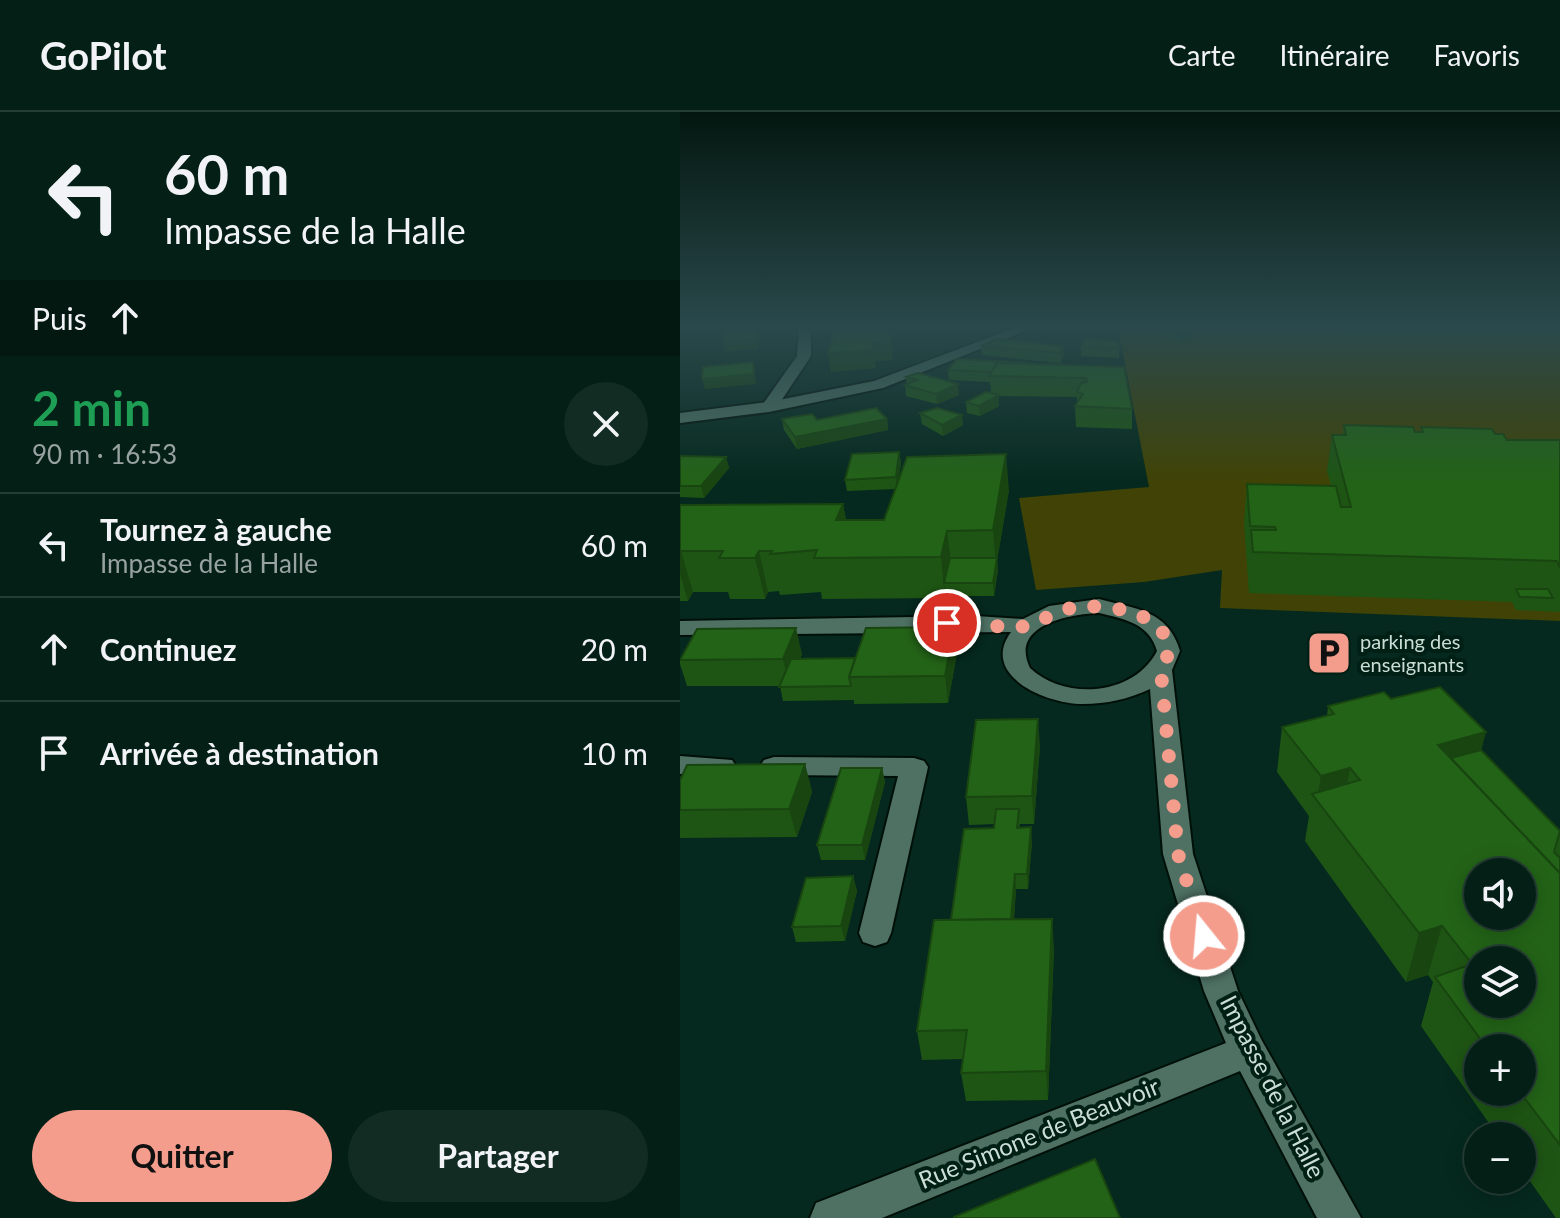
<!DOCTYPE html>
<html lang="fr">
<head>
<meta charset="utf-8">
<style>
  :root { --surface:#041f16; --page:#122c23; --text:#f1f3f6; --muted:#97a2a1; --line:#253d35; --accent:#f49d8d }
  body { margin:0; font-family:Lato,sans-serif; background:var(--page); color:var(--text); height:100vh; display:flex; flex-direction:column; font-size:30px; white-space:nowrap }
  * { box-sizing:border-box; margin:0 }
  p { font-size:26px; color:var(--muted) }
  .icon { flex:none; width:44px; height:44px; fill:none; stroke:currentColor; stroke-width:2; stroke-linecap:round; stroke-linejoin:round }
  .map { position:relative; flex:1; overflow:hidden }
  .sheet { display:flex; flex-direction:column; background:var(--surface); width:680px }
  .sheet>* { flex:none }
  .banner { background:#041f16; color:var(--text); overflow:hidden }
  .tools { position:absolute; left:784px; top:746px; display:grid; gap:16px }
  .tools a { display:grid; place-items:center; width:72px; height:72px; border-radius:50%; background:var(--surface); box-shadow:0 4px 20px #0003,0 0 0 2px var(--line); font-size:40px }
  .pin { position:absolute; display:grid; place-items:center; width:68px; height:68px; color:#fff; margin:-34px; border:4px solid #fff; border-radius:50%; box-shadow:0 2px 8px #0007 }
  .me { position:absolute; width:88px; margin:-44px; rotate:343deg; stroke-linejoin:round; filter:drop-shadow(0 0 6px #0008) }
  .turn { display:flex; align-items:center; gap:28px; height:168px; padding:0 32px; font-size:36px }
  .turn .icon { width:104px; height:104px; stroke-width:2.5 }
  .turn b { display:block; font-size:56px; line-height:68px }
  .then { display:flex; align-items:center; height:76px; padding:0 32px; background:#0003; gap:16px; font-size:30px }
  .round { display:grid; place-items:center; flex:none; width:84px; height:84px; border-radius:42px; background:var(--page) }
  .head { display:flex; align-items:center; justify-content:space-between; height:136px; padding:0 32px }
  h1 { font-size:48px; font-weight:700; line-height:60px; color:#1e9e55 }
  .button { display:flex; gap:16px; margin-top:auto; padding:16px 32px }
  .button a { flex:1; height:92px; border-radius:48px; background:var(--accent); color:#111; font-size:32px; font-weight:700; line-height:92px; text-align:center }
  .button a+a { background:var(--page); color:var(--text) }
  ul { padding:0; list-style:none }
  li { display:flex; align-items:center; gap:24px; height:104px; padding:0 32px; border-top:2px solid var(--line) }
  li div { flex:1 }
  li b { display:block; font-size:30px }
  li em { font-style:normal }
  header { display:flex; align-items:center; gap:48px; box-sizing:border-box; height:112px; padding:0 40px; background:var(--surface); border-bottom:2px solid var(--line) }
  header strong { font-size:38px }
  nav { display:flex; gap:44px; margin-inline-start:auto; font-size:28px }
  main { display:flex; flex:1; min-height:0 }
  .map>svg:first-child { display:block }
  .green { fill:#404305 }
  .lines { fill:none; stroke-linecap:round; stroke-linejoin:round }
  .street-casing { stroke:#001009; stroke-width:4 }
  .secondary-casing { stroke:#001009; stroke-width:4 }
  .street { fill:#4e7164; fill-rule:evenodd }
  .secondary { fill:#4e7164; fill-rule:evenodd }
  .wall { fill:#1e5514; fill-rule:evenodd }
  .shaded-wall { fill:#184510 }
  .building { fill:#236317; stroke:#184510; stroke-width:2; fill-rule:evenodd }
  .route { stroke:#f49d8d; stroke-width:14; stroke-dasharray:0 25.2 }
  .labels { text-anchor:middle; stroke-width:8; stroke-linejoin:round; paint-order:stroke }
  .poi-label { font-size:20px; fill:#cbded6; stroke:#001f15; text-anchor:start }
  .near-street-label { font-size:24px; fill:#cbded6; stroke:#001f15 }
</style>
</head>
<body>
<header>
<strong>GoPilot</strong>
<nav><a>Carte</a><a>Itinéraire</a><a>Favoris</a></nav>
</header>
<main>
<section class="sheet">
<div class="banner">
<div class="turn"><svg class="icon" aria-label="left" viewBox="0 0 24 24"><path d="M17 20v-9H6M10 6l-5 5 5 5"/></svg><div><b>60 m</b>Impasse de la Halle</div></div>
<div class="then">Puis<svg class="icon" aria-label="ahead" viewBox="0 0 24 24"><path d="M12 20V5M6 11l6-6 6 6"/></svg></div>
</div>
<div class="head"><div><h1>2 min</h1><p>90 m · 16:53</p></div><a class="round"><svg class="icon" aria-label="close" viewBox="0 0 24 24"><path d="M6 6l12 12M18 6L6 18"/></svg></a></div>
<ul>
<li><svg class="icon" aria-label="left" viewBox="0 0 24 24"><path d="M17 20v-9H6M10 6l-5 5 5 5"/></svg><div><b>Tournez à gauche</b><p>Impasse de la Halle</p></div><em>60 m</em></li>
<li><svg class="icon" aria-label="ahead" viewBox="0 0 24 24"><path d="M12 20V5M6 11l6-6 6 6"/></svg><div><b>Continuez</b></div><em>20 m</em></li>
<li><svg class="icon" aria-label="arrive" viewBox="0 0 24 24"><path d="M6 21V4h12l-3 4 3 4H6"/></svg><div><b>Arrivée à destination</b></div><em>10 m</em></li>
</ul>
<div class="button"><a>Quitter</a><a>Partager</a></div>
</section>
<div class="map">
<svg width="880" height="1106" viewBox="0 0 880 1106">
  <rect width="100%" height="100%" fill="#05291e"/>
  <!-- green -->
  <path class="green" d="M438,216H666L670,223L880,222V509L540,496L542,458L464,470L356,478L339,386L469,375Z"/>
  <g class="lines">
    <!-- street casing -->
    <g class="street-casing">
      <g id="street">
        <path d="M119,216L131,219V244L95,298H83L81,295L117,244Z"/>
        <path d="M419,487C456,497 488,498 500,539L492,558L513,742L558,879L581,927L681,1106H637L560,959L202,1106H130L136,1091L546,931L524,879L483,742L470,577C449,587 426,592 403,592C367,592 299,564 331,520L0,523V509L296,504L343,507L369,494ZM419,501C444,507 469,511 477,539C454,584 385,589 350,556C329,513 390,502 419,501Z"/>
        <path d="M0,644L52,648L56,654L52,660L0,662Z"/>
        <path d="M94,645L234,646L244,649L248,655L211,821L207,830L195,834L183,830L179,821L218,664L94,663L84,660L80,654L84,648Z"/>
      </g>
    </g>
    <!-- secondary casing -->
    <g class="secondary-casing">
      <path id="secondary" d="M334,216H352L203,276L89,300L0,311V301L89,290L194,269Z"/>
    </g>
    <!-- street -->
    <use href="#street" class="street"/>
    <!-- secondary -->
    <use href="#secondary" class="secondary"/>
  </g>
  <!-- wall -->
  <g class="wall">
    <path d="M485,216H512V227L499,230L485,227Z"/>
    <path d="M301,234H383L384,244L380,251L302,243Z"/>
    <path d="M401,235L439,236V246L401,244Z"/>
    <path d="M347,251L348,252L444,255L452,297V317L396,315L395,294L397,290V285L319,284V294L300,304L287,301L286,290L311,281L310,270L269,268L268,258Z"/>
    <path d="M226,265L279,283L257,292L226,284L225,273L227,272Z"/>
    <path d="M240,301L283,313L263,324L242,312Z"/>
    <path d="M102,307H207L208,318L117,337L104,318Z"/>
    <path d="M664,313L735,320H741V315L815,322L827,328H880V500L836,498L832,490L569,481L564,410L567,372L651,374L647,359L652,323H663Z"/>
    <path d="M219,340L221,351L218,369L329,378L317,449L318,458L314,484H266L265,486L142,487L141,480L100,483L99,479L88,480L85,487H50L48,480H13L8,489H0V393L163,392L166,408H204L216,377L167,379L165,368Z"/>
    <path d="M0,344L46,345L49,356L24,386L0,385Z"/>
    <path d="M274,515L277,541L268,591L174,592V588L103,589L100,574H7L0,552V546L122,542L120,547L175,546Z"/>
    <path d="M711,587L801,638L880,719V1106H876L842,1058V1024H818L741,914L753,870L748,863L726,870L625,729L629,704L597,660L602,615L647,604L648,594ZM798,936H842V980H798Z"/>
    <path d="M360,634L354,712H340L339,716L352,730L348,777H336L334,807L374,836L368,988L286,989L281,961L283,947L242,948L237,919L271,808L314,716L315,712L289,713L286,685Z"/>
    <path d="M125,652L132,680L117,725L0,726V668Z"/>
    <path d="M202,656L205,670L185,748H141L137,733Z"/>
    <path d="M173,764L177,779L165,829L116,830L112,815Z"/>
  </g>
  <!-- shaded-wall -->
  <g class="shaded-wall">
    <path d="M78,216L79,223L78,237L45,239L43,230Z"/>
    <path d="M513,218L512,227L499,230V220Z"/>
    <path d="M211,229L213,248L195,249L192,231Z"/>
    <path d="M383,234L384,244L380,251V241Z"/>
    <path d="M193,238L196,256L151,260L148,241Z"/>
    <path d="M73,250L76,272L25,277L22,267Z"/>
    <path d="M278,272L279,283L257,292L256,282Z"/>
    <path d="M319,283V294L300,304L299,294Z"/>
    <path d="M282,303L283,313L263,324L262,313Z"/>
    <path d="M207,307L208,318L117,337L115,325Z"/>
    <path d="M219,340L221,351L217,377L216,365Z"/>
    <path d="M326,342L329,378L317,449L318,458L314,484L313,471L316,454L313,418Z"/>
    <path d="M46,345L49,356L24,386L21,374Z"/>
    <path d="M163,392L170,431L156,408Z"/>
    <path d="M267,419L272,459L264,471L265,486L261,445Z"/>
    <path d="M1,439L13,480L8,489L0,462V441Z"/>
    <path d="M79,439L88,480L85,487L75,446Z"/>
    <path d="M274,515L277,541L268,591L265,564Z"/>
    <path d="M116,516L122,542L109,573L103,547Z"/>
    <path d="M358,607L360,634L354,712L352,684Z"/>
    <path d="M806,620L794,666L773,672L758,633Z"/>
    <path d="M125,652L132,680L117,725L109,697Z"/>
    <path d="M202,656L205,670L185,748L182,733Z"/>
    <path d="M670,656L662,703L637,688L641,664Z"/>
    <path d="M351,715L352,730L348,777L347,762Z"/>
    <path d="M335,762L336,777L332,836L330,821Z"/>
    <path d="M173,764L177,779L165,829L161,814Z"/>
    <path d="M372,807L374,836L368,988L366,959Z"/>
    <path d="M762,814L748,863L726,870L739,821Z"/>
  </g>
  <!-- building -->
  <g class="building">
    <path d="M46,216H77L76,227L43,230Z"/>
    <path d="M166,216H201V218L166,219Z"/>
    <path d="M485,216H512L513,218L499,220L485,217Z"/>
    <path d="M200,217L201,221H209L211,229L192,231L193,238L148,241L154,221Z"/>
    <path d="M317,227L383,234L380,241L301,234Z"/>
    <path d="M405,227L437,229L439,236L401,235Z"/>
    <path d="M277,247L347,251L346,252L317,251L312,260L268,258Z"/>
    <path d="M73,250L74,262L22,267L23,255Z"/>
    <path d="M317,251L444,255L452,297L395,294L403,282L397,280L401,271L407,270L406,266L309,264Z"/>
    <path d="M238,261L278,272L256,282L225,273L237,268L226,265Z"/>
    <path d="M306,280L319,283L299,294L286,290Z"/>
    <path d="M196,296L207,307L115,325L102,307L132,302L137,308Z"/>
    <path d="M257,296L282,303L262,313L240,301Z"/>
    <path d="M664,313L733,315L735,320H743L741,315L812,317L815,322H823L827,328H880V456L877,449L573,440L571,418H596L595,415L570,414L567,372L656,374L661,395H671L652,323H666Z"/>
    <path d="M219,340L216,365L165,368L172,342Z"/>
    <path d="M326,342L313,418L267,419L261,445L134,446L137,438L90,442L92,439H79L75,446H39L43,439H1L0,441V393L163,392L156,408H204L227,345Z"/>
    <path d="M0,344L46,345L21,374H0Z"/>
    <path d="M270,446H317L313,471H264Z"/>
    <path d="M836,477H868L873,486L840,485Z"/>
    <path d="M274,515L265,564L169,565L186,516Z"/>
    <path d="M116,516L103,547L0,548L17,517Z"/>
    <path d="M175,546L169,565L171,574L99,575L111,547Z"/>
    <path d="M760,575L806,620L758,633L880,761V1033L840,980H842V936H807L755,865L792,852L762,814L739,821L632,682L680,668L670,656L641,664L602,615L654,602L648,594L704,580L711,587ZM798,760H842V804H798ZM798,848H842V892H798Z"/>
    <path d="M358,607L352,684L286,685L296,608Z"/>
    <path d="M801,638L880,719L874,740L880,746V761L771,646Z"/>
    <path d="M125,652L109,697L0,698V668L7,653Z"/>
    <path d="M161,656H202L182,733H137Z"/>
    <path d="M316,697H339L337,716L351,715L347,762H335L331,807L271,808L284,717L314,716Z"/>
    <path d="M173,764L161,814L112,815L126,766Z"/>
    <path d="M372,807L366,959L281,961L287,918L237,919L254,808Z"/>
    <path d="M415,1047L440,1106H274V1105Z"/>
  </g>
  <!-- sky -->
  <linearGradient id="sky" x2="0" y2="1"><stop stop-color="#031710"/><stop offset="0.58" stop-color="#2a494c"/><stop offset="1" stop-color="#2a494c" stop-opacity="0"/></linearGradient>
  <rect width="880" height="371" fill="url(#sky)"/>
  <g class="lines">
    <!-- route -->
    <path class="route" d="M267,511C283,511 335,517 347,514C361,510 375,499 392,496C431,489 512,505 481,560L498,742L524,824"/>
  </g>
  <!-- icons -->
  <defs>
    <g id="parking-square" transform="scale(2.3)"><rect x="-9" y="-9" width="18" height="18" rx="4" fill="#f49d8d" stroke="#001f15"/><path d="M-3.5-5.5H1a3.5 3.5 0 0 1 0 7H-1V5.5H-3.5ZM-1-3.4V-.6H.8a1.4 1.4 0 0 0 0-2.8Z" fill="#111"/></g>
  </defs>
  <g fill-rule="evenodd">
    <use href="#parking-square" x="649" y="541"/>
  </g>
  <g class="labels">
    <!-- poi labels -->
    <g class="poi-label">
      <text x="680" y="537">parking des<tspan x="680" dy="23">enseignants</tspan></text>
    </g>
    <!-- near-street labels -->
    <g class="near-street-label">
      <text transform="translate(592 975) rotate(63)" y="8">Impasse de la Halle</text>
      <text transform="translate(359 1022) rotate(-22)" y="8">Rue Simone de Beauvoir</text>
    </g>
  </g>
</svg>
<div class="tools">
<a><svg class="icon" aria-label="sound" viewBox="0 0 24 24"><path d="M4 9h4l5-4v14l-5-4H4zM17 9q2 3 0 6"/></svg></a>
<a><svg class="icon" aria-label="layers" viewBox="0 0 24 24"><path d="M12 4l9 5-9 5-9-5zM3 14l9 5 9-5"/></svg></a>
<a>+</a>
<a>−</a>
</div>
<div class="pin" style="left:267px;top:511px;background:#d93025"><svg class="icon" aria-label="arrive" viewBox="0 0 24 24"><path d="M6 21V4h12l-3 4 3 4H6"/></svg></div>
<svg class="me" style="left:524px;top:824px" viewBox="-20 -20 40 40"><circle r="17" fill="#f49d8d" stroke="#fff" stroke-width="3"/><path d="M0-11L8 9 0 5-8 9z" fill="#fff"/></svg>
</div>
</main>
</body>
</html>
